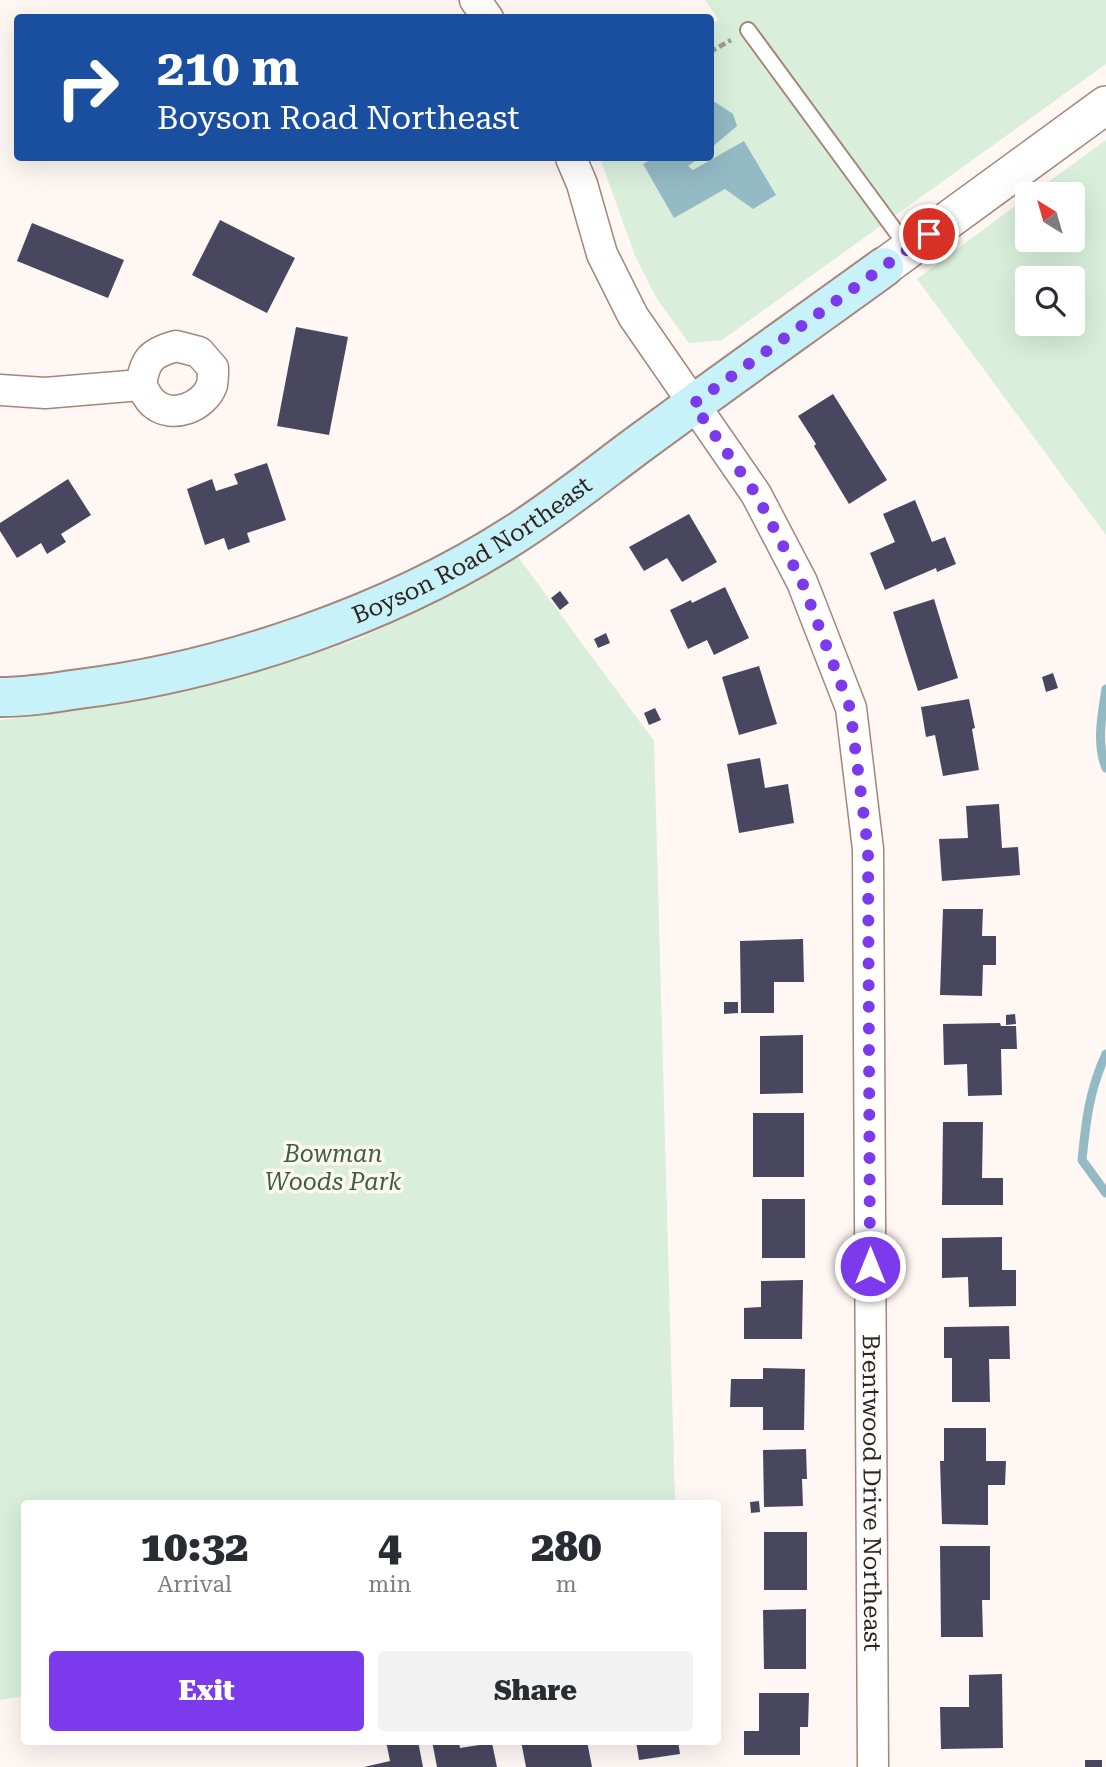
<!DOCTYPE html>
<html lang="en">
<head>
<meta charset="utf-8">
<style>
  :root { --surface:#fff; --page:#f2f2f3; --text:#2b2b33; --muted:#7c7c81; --accent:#7c3aed }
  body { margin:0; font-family:"Roboto Serif",serif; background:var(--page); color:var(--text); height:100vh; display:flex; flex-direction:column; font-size:26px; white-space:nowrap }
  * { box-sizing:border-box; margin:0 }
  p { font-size:23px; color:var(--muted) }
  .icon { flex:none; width:38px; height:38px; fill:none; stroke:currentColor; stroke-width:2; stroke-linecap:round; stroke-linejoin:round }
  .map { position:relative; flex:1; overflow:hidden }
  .panel { position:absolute; left:21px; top:1500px; width:700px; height:245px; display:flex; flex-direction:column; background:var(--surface); border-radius:7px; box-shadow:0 7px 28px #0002 }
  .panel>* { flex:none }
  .top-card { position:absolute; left:14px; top:14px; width:700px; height:147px; border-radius:7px; box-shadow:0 7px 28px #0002; background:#1a4fa0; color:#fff; overflow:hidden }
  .needle { width:46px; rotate:323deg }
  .buttons { position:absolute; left:1015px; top:182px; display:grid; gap:14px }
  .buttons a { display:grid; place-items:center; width:70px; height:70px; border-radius:7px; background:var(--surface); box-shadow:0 7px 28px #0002; font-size:35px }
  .pin { position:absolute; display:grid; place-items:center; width:60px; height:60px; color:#fff; margin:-30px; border:4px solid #fff; border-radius:50%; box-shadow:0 2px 7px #0007 }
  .me { position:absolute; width:77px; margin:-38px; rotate:0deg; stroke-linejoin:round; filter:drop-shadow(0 0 5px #0008) }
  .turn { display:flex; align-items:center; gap:24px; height:147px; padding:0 28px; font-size:32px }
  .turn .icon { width:91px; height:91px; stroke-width:2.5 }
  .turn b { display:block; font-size:49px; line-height:60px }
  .eta { display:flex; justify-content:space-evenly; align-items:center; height:119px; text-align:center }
  .eta b { font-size:42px; font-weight:800; line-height:49px }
  .action { display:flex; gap:14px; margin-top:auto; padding:14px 28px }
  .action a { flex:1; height:80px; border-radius:7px; background:var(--accent); color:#fff; font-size:28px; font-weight:800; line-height:80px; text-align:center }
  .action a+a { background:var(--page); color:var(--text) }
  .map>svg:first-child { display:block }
  .green { fill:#d9efdb; fill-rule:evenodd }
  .water { fill:#94bac5 }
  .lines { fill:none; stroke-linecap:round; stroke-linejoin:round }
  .stream { stroke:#94bac5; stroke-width:9 }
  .building { fill:#494660 }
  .service-casing { stroke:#a58678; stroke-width:18 }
  .minor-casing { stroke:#a58678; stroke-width:33 }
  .tertiary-casing { stroke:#a58678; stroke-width:40 }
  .secondary-casing { stroke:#a58678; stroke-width:42 }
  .path { stroke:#a39995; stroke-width:4.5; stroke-dasharray:7 3.5; stroke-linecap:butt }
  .service { stroke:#fff; stroke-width:14 }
  .minor { stroke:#fff; stroke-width:30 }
  .tertiary { stroke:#fff; stroke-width:37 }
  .secondary { stroke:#c8f2fa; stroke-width:38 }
  .route { stroke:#7c3aed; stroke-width:12; stroke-dasharray:0 21.6 }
  .labels { text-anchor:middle; stroke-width:7; stroke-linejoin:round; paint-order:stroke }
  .street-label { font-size:24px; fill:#30241e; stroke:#fef7f4 }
  .park-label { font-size:24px; font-style:italic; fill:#39613e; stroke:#fef7f4 }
</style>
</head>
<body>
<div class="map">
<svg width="1106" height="1767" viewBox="0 0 1106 1767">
  <rect width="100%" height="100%" fill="#fef7f4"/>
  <!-- green -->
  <g class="green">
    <path d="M705,0H1106V64L722,340L689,343L657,299L635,256L600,158H710L711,25L718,19Z"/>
    <path d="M1106,140V535L917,279L1027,197V240H1073V194H1032ZM1073,278V324H1027V278Z"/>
    <path d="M516,554L654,741L675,1503H24V1696L0,1700V720C105,708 206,691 307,656C327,649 348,644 367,635C419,612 468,583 516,554Z"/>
  </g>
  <!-- water -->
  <g class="water">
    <path d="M715,102L733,114L737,126L711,148V103Z"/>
    <path d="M744,141L776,195L753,209L725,189L674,218L643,164C654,157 668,154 679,160L681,158H699L688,166L693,170Z"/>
  </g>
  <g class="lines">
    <!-- stream -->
    <g class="stream">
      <path d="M1106,689C1102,714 1096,744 1106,768"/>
      <path d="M1106,1054C1089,1091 1086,1121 1082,1160L1106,1193"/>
    </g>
  </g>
  <!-- building -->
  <g class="building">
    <path d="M220,220L295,258L267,313L192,275Z"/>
    <path d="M32,223L124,260L108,298L17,261Z"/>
    <path d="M296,327L348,337L329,435L277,426Z"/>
    <path d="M833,394L887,480L849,504L814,446L816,444L798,416Z"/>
    <path d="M267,463L286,520L247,533L250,542L228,550L224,538L205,545L187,489L212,479L216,491L238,484L234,474Z"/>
    <path d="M68,479L91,515L61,534L66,542L47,554L41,543L17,558L0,531V523Z"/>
    <path d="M915,500L932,542L945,537L956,564L937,572L936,568L885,590L870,553L895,542L883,514Z"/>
    <path d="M689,514L717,562L682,582L667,558L644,571L629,547Z"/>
    <path d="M725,587L749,638L714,655L707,640L688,649L670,610L691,600L692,603Z"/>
    <path d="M560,591L569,603L560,610L551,598Z"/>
    <path d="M934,599L958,678L918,691L893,612Z"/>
    <path d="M606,633L610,643L598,648L594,639Z"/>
    <path d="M759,666L777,724L739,735L722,677Z"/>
    <path d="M1053,673L1058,688L1046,692L1042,677Z"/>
    <path d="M969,699L975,728L972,729L979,770L943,776L935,735L926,737L921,707Z"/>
    <path d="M655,708L661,720L649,725L644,713Z"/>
    <path d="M760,758L765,788L788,784L794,823L739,833L727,764Z"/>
    <path d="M999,804L1002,848L1018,847L1020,875L942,881L939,839L968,838L966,806Z"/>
    <path d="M943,909H983L982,936H996V965H983L982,996L940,995Z"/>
    <path d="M803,939L804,982H774V1013H741L740,941Z"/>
    <path d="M724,1002H738V1013L724,1014Z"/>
    <path d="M1015,1014L1016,1024L1006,1025V1015Z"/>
    <path d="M1000,1023L1001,1026H1016L1017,1049H1001L1002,1095L968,1096L967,1064L944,1065L943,1024Z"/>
    <path d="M803,1035V1093L760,1094V1036Z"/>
    <rect x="753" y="1113" width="51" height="64"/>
    <path d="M943,1122H983L982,1178H1003V1205H942Z"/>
    <rect x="762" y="1199" width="43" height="59"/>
    <path d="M1002,1237V1270H1016V1306L969,1307L968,1277L942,1278V1238Z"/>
    <path d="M803,1280L802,1339H744V1308L761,1307V1281Z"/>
    <path d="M1009,1326L1010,1359H989L990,1402H952V1358H944V1327Z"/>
    <path d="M763,1368L805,1369L804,1430H763V1407H730L731,1379H763Z"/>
    <path d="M944,1428H986V1461H1006L1005,1485H988V1525L942,1524L940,1461H944Z"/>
    <path d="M806,1449L807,1479H802L803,1506L764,1507L763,1450Z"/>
    <path d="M759,1501L760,1512L751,1513L750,1502Z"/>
    <rect x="764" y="1532" width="43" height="58"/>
    <path d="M940,1546H990V1600H982L983,1637H941Z"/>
    <path d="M806,1609V1669H764L763,1610Z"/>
    <path d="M1002,1674L1003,1748L941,1749L940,1707H969V1675Z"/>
    <path d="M759,1693H809L808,1727H800V1755H744V1731H759Z"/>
    <path d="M386,1741H418L423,1767H364L390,1761Z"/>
    <path d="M432,1741H459L460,1748L492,1743L497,1767H437Z"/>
    <path d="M521,1741H587L592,1767H526Z"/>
    <path d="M636,1741H678L680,1754L639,1760Z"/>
    <rect x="1085" y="1760" width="17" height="7"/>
  </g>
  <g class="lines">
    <!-- service casing -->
    <g class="service-casing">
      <path id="service" d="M748,30L908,248"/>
    </g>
    <!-- minor casing -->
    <g class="minor-casing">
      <g id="minor">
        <path d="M475,0L488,18"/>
        <path id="s1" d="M571,158L582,184L602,254L633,316L756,494L802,582L851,708L868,849L873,1767"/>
        <path d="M176,346L199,352L213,368C213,373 213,380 212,385C204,407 172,420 153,403C148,399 144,390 141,385C145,359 151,353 176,346Z"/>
        <path d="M0,390L45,393L141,385"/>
      </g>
    </g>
    <!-- tertiary casing -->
    <g class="tertiary-casing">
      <path id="tertiary" d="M884,267L1106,105"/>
    </g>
    <!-- secondary casing -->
    <g class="secondary-casing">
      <g id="secondary">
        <path id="s2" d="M0,697C27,697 53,693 79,689C225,671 391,614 515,534C559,506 601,472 643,441C723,382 804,325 884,267"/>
      </g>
    </g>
    <!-- path -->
    <path class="path" d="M710,52L731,40"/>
    <!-- service -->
    <use href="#service" class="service"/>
    <!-- minor -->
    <use href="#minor" class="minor"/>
    <!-- tertiary -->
    <use href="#tertiary" class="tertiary"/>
    <!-- secondary -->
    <use href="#secondary" class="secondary"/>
  </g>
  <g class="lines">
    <!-- route -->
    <path class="route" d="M870,1266L868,849L850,708L802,582L756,494L693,404L929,234"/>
  </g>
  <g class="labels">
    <!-- street labels -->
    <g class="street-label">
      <text dy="8" stroke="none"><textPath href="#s2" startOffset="500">Boyson Road Northeast</textPath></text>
      <text dy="8" stroke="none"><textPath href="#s1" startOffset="1407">Brentwood Drive Northeast</textPath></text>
    </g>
    <!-- park labels -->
    <g class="park-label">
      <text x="333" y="1162">Bowman<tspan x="333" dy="28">Woods Park</tspan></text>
    </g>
  </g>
</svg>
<div class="buttons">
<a><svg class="needle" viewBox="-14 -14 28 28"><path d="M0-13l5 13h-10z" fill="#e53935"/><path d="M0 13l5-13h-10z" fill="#7c7c81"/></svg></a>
<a><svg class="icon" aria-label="search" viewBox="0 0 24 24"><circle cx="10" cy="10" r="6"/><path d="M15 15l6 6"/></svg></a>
</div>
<div class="pin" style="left:929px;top:234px;background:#d93025"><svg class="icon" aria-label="arrive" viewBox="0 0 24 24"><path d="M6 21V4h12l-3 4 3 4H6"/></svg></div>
<svg class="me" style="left:870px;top:1266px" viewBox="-20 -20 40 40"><circle r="17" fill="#7c3aed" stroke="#fff" stroke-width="3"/><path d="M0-11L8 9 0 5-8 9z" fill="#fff"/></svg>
<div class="top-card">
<div class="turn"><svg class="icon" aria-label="right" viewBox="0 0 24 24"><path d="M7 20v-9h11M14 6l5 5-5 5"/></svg><div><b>210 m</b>Boyson Road Northeast</div></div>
</div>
<section class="panel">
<div class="eta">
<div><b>10:32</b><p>Arrival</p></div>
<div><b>4</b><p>min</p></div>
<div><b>280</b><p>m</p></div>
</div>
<div class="action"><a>Exit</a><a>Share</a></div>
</section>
</div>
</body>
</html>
